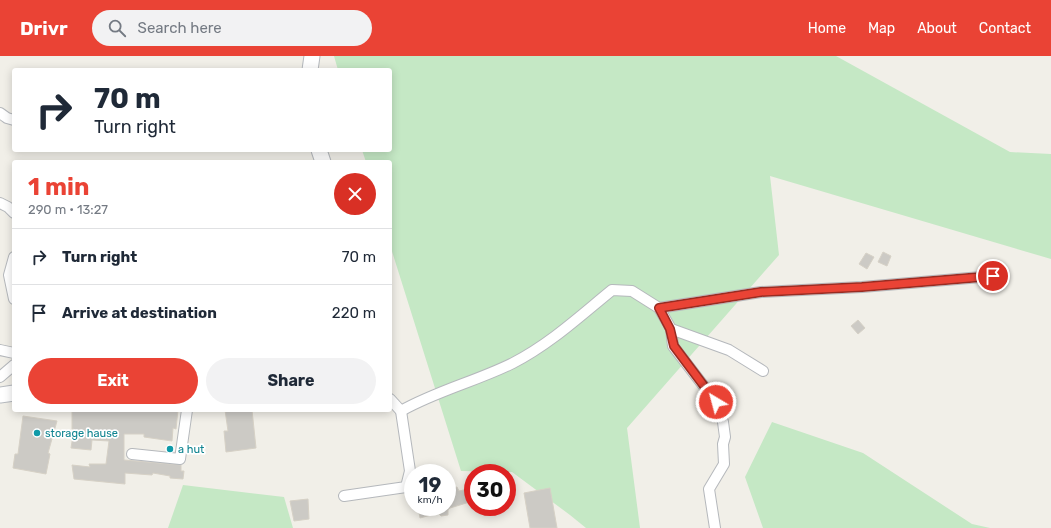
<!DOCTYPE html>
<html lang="en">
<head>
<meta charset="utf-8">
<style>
  :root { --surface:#fff; --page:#f2f2f3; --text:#1f2937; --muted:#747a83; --line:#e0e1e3; --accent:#ea4335 }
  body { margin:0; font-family:Rubik,sans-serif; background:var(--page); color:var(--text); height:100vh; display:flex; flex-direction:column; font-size:15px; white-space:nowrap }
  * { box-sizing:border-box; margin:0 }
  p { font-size:13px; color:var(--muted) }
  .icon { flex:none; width:22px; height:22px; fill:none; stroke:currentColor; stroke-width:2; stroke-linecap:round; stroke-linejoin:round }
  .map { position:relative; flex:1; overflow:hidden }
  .side { position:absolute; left:12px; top:104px; width:380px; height:252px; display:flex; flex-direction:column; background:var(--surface); border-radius:4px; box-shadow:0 2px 10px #0003 }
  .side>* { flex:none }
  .hud { position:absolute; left:12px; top:12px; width:380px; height:84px; border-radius:4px; box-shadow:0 2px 10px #0003; background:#fff; color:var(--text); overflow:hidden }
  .speed { position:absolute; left:404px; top:408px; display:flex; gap:8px; font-size:20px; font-weight:700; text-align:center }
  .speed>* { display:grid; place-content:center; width:52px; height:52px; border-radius:50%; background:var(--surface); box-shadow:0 2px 10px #0003; line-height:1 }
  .speed small { font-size:10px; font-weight:400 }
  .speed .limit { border:6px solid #d22; background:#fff; color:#111 }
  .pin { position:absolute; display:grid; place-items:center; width:34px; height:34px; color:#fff; margin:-17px; border:2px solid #fff; border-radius:50%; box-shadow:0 1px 4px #0007 }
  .me { position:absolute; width:44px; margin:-22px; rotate:323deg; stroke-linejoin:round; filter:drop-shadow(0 0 3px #0008) }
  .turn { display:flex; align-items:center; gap:14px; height:84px; padding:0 16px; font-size:18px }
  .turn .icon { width:52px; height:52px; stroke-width:2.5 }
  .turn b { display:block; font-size:28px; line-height:34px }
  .round { display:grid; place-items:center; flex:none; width:42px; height:42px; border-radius:21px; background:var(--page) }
  .summary { display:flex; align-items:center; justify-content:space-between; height:68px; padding:0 16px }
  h1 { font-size:24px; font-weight:700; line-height:30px; color:var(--accent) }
  .action { display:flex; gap:8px; margin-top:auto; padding:8px 16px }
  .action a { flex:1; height:46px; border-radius:24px; background:var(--accent); color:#fff; font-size:16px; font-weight:700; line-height:46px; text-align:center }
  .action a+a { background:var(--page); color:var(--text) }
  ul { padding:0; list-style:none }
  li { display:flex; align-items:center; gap:12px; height:56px; padding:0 16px; border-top:1px solid var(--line) }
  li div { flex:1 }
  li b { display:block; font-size:15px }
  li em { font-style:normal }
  header { display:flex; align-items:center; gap:24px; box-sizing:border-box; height:56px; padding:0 20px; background:var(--accent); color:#fff }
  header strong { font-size:19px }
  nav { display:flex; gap:22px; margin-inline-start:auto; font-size:14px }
  .search { width:280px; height:36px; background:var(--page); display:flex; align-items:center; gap:10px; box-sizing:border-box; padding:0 14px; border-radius:22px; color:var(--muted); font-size:15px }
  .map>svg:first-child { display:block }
  .green { fill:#c5e8c5 }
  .building { fill:#cccac5; stroke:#d6d1c6 }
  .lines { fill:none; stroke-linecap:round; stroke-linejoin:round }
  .minor-casing { stroke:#b5b8bc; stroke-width:12 }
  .secondary-casing { stroke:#b6babf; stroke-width:17 }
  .minor { stroke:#fff; stroke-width:10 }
  .secondary { stroke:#fff; stroke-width:15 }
  .route-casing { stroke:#982c22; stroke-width:10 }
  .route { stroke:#ea4335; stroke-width:7 }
  .culture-dot { fill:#0f9aa8; stroke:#fff; stroke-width:1.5 }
  .labels { text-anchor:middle; stroke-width:3.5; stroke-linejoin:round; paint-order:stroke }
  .culture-label { font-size:11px; fill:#0d838f; stroke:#fff; text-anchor:start }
</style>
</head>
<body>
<header>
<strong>Drivr</strong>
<div class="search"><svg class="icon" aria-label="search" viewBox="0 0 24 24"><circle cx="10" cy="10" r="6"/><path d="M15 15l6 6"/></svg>Search here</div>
<nav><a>Home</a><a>Map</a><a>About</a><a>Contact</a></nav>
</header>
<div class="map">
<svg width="1051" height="472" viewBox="0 0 1051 472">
  <rect width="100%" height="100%" fill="#f1efe8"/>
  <!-- green -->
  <g class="green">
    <path d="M334,0H836L1010,96L1051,98V203L770,120L779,199L627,372L640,472H586L570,459L512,416L461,415L390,189V106H366L362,94H390V14H338Z"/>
    <path d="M772,366L863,397L972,468L990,472H763L745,421Z"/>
    <path d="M183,429L284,441L293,472H168Z"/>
  </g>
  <!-- building -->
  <g class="building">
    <path d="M883,196L891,200L887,210L878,206Z"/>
    <path d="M866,197L874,201L867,213L859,208Z"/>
    <path d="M858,264L865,272L858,278L851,270Z"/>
    <path d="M72,354H178L176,373L173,372L172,385L144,381V378H124V404L181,409V415H184L183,423L170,422V420L153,417L152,419L125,417V428L74,423L72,409L90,411L89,408H106L109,385L92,384L91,394L71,392L74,373H72Z"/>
    <path d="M225,354H252L256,392L226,396L224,375H228Z"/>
    <path d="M23,360L57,365L48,397L50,398L46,418L13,412L15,398H18Z"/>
    <path d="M457,431L459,435L473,432V445L450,452L448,454V459L441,460L438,457L420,462L418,451H447V433Z"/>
    <path d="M550,432L557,472H530L524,437Z"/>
    <path d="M308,443L309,463L294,465L290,445Z"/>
  </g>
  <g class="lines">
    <!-- minor casing -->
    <g class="minor-casing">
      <g id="minor">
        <path d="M0,57L7,62L14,64"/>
        <path d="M0,147L8,151L14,157"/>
        <path d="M14,201L9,219L14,243"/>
        <path d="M659,252L761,236L862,231L993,220"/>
        <path d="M671,273L673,290L716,346L723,366L725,381L723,388L724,408L709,433L715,472"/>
        <path d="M0,294L14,297"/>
        <path d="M0,321L14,309"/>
        <path d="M401,355C436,335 477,325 513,307C550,288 580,260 612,234L632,235L659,252L671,273L729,294L763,315"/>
        <path d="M132,398L180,403L187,354"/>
        <path d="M344,440L406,431L410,415L401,355L390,343"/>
      </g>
    </g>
    <!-- secondary casing -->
    <g class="secondary-casing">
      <g id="secondary">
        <path d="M310,14L312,0"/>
        <path d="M319,94L323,106"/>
        <path d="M0,339L14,337"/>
      </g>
    </g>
    <!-- minor -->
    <use href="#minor" class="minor"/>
    <!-- secondary -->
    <use href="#secondary" class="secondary"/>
  </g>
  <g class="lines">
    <!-- route casing -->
    <g class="route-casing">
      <path id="route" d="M716,346L674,290L670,273L659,252L761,236L862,231L993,220"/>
    </g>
    <!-- route -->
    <use href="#route" class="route"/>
  </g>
  <!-- markers -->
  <g class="culture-dot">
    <circle cx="37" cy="377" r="4"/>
    <circle cx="170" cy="393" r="4"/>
  </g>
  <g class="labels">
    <!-- culture labels -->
    <g class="culture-label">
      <text x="45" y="381">storage hause</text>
      <text x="178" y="397">a hut</text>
    </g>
  </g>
</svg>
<div class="speed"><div>19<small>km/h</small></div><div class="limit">30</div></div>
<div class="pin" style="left:993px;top:220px;background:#d93025"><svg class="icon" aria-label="arrive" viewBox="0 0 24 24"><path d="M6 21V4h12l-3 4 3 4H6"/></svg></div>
<svg class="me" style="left:716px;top:346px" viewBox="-20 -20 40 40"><circle r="17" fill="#ea4335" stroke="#fff" stroke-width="3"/><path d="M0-11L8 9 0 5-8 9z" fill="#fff"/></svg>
<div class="hud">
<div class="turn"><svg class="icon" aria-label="right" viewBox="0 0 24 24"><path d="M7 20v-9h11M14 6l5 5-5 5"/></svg><div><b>70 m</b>Turn right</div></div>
</div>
<section class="side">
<div class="summary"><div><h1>1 min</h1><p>290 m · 13:27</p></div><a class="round" style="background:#d93025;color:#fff"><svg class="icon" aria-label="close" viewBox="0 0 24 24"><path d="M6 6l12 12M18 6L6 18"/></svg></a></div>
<ul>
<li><svg class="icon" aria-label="right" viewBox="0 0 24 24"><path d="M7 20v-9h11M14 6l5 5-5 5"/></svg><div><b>Turn right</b></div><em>70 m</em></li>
<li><svg class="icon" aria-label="arrive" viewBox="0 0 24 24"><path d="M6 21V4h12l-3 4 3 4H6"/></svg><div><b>Arrive at destination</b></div><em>220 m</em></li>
</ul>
<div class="action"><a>Exit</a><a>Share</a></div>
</section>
</div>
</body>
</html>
